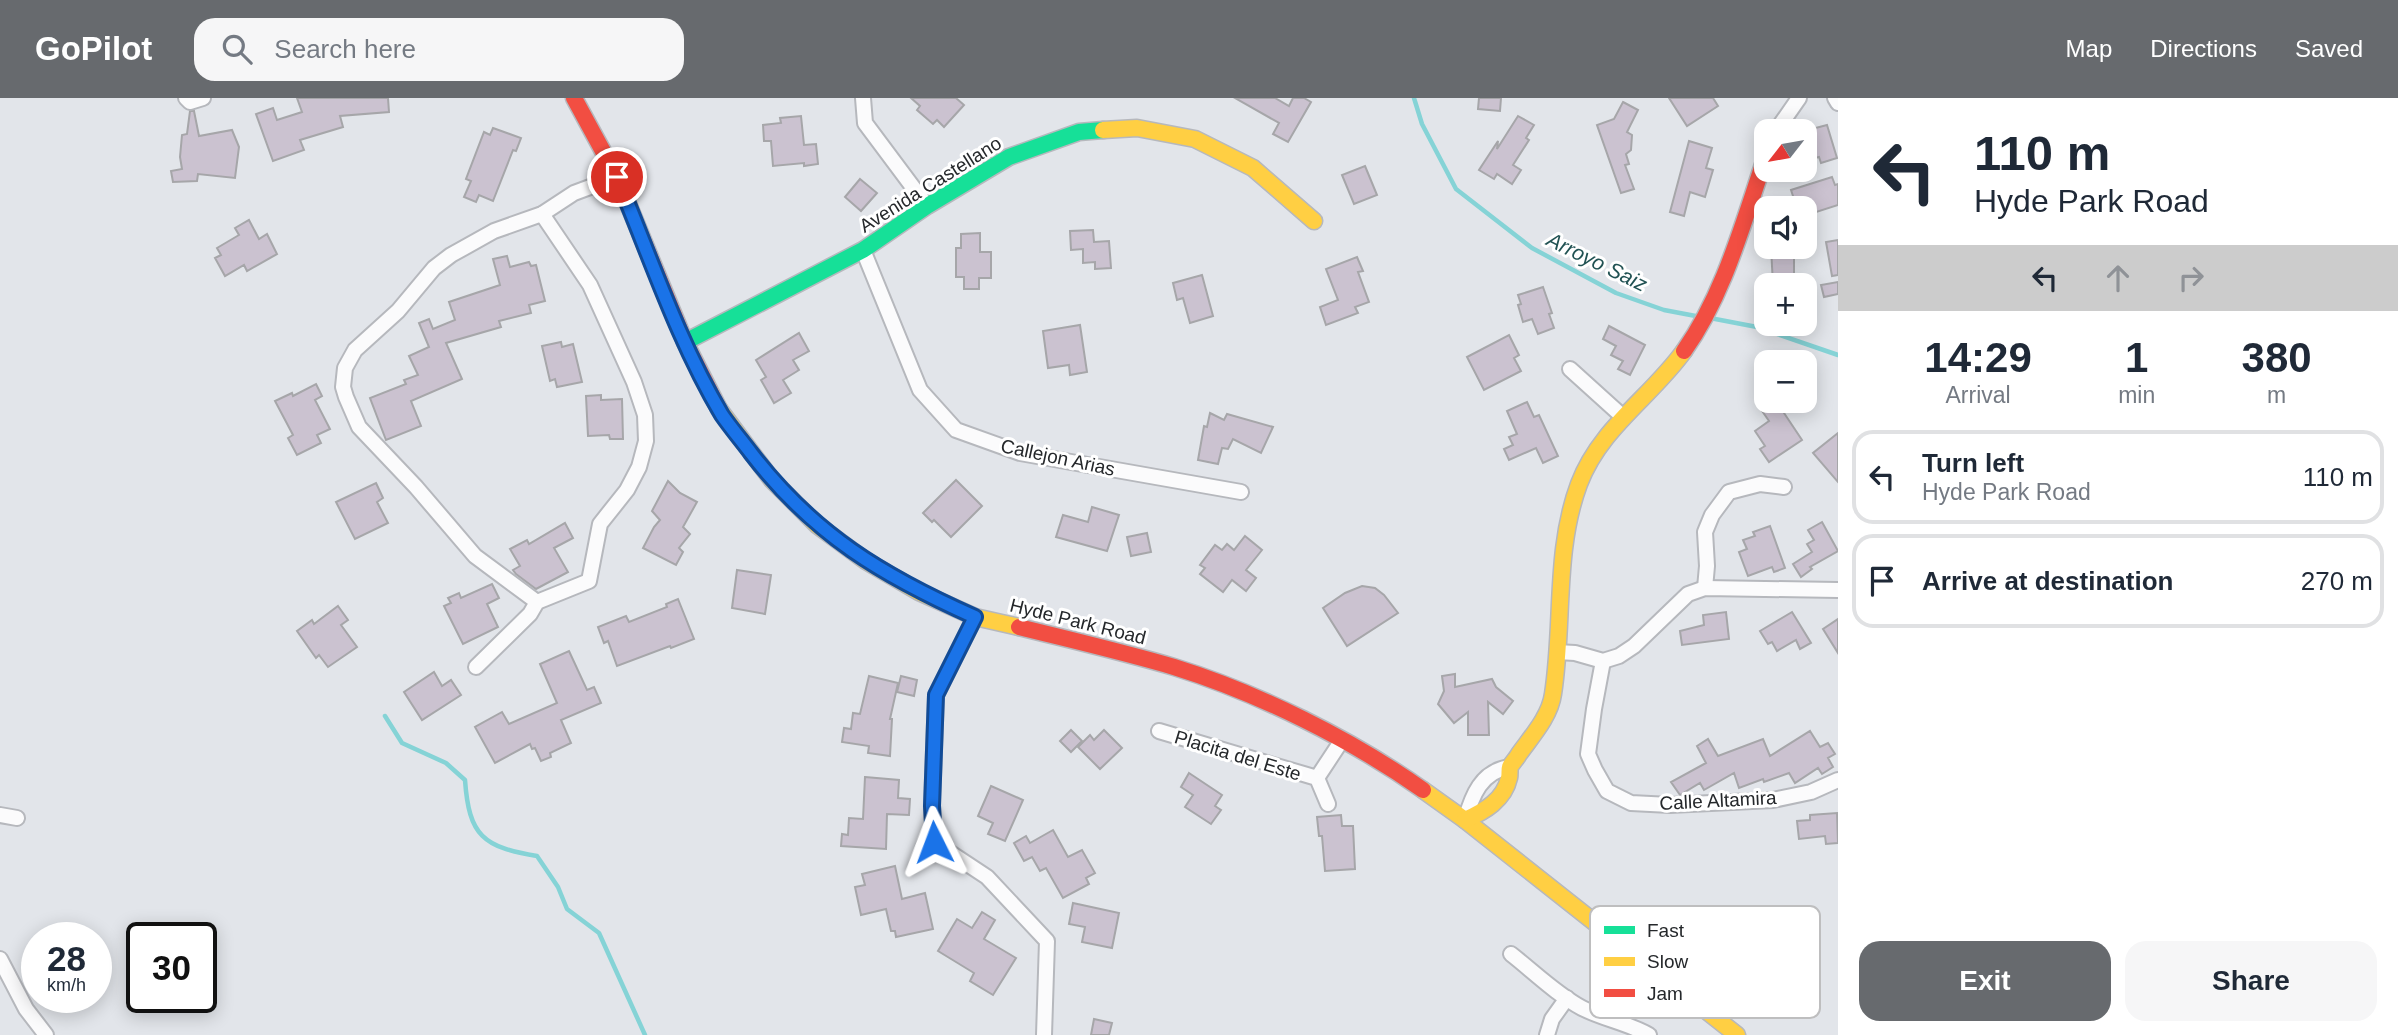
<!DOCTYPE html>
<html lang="en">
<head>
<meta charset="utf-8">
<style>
  :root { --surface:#fff; --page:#f6f6f7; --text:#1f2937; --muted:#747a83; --line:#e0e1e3; --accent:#676a6e }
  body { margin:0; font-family:Arial,sans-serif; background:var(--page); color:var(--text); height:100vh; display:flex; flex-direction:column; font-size:26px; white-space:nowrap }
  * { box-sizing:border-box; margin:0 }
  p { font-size:23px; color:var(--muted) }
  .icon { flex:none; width:38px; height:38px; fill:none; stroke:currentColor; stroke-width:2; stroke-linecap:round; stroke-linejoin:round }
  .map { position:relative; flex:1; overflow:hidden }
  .sheet { display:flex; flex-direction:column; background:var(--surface); width:560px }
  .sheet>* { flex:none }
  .guide { background:#fff; color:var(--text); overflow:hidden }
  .needle { width:46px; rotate:239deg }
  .buttons { position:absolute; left:1754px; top:21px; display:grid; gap:14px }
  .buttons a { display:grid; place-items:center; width:63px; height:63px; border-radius:14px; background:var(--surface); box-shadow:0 4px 18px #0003; font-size:35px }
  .speed { position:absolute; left:21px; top:824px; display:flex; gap:14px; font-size:35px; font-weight:700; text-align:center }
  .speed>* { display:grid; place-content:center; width:91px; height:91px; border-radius:50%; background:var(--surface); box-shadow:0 4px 18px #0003; line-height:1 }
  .speed small { font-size:18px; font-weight:400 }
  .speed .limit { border:4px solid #111; border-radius:10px; background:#fff; color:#111 }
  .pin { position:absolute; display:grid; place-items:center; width:60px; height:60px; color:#fff; margin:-30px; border:4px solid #fff; border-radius:50%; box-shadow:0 2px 7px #0007 }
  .me { position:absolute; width:77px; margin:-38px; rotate:357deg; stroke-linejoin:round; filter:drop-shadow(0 0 5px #0008) }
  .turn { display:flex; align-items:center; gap:24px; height:147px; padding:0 21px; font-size:32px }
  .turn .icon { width:91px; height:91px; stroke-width:2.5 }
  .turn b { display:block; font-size:49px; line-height:60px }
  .lanes { display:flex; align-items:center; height:66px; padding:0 21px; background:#0003; justify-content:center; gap:35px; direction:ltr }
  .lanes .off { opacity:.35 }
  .eta { display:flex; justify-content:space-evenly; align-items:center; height:119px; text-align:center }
  .eta b { font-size:42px; font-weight:600; line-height:49px }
  .cta { display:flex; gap:14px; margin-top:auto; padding:14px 21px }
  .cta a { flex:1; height:80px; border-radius:21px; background:var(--accent); color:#fff; font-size:28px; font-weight:600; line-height:80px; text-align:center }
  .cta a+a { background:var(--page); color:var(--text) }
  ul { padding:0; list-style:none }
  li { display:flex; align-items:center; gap:21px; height:94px; margin:0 14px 10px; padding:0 7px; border:4px solid var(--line); border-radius:21px }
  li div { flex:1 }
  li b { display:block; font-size:26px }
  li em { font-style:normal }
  header { display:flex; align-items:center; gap:42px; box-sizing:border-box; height:98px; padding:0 35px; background:var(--accent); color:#fff }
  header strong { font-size:33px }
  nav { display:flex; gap:38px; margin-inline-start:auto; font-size:24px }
  .search { width:490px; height:63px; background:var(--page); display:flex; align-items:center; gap:18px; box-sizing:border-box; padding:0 24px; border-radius:21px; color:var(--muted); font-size:26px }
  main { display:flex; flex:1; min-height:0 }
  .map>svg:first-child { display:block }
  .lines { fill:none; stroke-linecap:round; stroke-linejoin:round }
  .stream { stroke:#85d3d6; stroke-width:4.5 }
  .building { fill:#cbc2d0; stroke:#a6a6a9; stroke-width:2 }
  .street-casing { stroke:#b6b8bd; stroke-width:18 }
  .fast-casing { stroke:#b6b8bd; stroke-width:19 }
  .slow-casing { stroke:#b6b8bd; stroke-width:19 }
  .jam-casing { stroke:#b6b8bd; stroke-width:19 }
  .street { stroke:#fbfbfc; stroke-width:14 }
  .fast { stroke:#16e098; stroke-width:16 }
  .slow { stroke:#ffcf43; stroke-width:16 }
  .jam { stroke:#f24e42; stroke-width:16 }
  .route-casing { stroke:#114b97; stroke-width:18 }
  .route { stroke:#1a73e8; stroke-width:12 }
  .labels { text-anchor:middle; stroke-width:6; stroke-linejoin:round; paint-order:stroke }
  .street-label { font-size:19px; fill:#25282b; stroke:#fff }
  .water-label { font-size:21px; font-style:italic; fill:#215253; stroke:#fff }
  .key { fill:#fff; stroke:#bebebf; stroke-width:2 }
  .key-label { font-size:19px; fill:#25282b }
</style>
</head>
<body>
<header>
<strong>GoPilot</strong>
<div class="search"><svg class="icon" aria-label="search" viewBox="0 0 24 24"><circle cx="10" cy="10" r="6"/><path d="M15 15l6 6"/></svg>Search here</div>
<nav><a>Map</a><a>Directions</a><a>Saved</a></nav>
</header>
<main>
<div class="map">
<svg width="1838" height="937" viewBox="0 0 1838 937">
  <rect width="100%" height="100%" fill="#e2e5ea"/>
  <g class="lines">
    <!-- stream -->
    <g class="stream">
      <path d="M1414,0L1422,26L1456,91L1532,150L1616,195L1664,212L1701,219"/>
      <path d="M1710,220L1757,229L1838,257"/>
      <path d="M385,618L402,645L446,665L465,682C469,738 483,749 537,758L558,789L567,811L599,835L645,937"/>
    </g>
  </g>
  <!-- building -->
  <g class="building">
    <path d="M297,0H388L389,14L340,18L343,29L300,42L304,52L273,63L256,16L273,10L277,22L302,14Z"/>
    <path d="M911,0H956L964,7L944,29L937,22L933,26L917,12L920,8Z"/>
    <path d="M1235,0H1275L1289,8L1293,0H1304L1311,4L1288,44L1273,36L1279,25Z"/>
    <path d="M1479,0H1501L1500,13L1478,11Z"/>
    <path d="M1669,0H1713L1718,8L1687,28Z"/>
    <path d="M1623,4L1638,12L1627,34L1632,37L1631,52L1626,56L1629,66L1625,67L1634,91L1621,95L1597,27L1614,21Z"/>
    <path d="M190,13H194L199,38L232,32L239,49L235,80L198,76L197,83L173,84L171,73L182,71L180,59L182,37L187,36Z"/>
    <path d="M801,18L804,47L816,46L818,66L804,68V65L773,68L771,43H764L763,27L781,25L780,20Z"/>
    <path d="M1518,18L1534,27L1526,40L1529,42L1513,67L1521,72L1512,86L1497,76L1494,81L1479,72L1498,43L1497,51Z"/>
    <path d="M1827,27L1837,60L1821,65L1819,59L1807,62L1804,52V33Z"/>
    <path d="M493,30L521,40L516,53L513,52L493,103L479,97L476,104L464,99L471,83L466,81L484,34L490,37Z"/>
    <path d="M1689,43L1712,50L1706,70L1713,72L1705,99L1690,94L1684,118L1670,114Z"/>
    <path d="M1365,68L1377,97L1354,106L1342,77Z"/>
    <path d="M1832,79L1835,87L1838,86V107L1804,118V110H1797L1791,92Z"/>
    <path d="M860,81L877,95L861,113L845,99Z"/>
    <path d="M249,122L259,141L267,136L277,156L247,173L244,167L225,178L215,160L221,157L217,150L239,137L235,130Z"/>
    <path d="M1093,132L1094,144L1109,143L1111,170L1095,171V164L1083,165V151L1071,152L1070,133Z"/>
    <path d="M980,135V154H991V180H979V191H964V179H956V150H961V136Z"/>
    <path d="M1838,142V177L1832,178L1826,144Z"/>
    <path d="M1771,149H1794V187H1773Z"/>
    <path d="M507,158L510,169L529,164L531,168L536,167L545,203L529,207L531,215L499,223L501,229L446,245L462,281L411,303L421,328L386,342L370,300L406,286L404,282L418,277L409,258L429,249L419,225L429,221L433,231L455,222L449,204L500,187L493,161Z"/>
    <path d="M1357,159L1363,173L1358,174L1369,204L1355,209L1358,215L1326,227L1320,209L1338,202L1326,171Z"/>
    <path d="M1202,177L1213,218L1190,225L1183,200L1177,202L1173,185Z"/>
    <path d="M1838,184V196L1824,199L1821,187Z"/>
    <path d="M1543,189L1552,215L1549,216L1554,230L1538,236L1532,221L1523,224L1518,207L1521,206L1518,197Z"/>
    <path d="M1080,227L1087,274L1070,277L1069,267L1048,270L1043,233Z"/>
    <path d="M1609,228L1645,247L1630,277L1618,271L1623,263L1611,257L1616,248L1603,241Z"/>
    <path d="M799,235L809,253L793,262L799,272L783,282L791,295L774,305L761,282L766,279L756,262Z"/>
    <path d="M1509,237L1519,257L1514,260L1521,273L1484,292L1467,259Z"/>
    <path d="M561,244L562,249L573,246L582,284L557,289L555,281L550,283L542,248Z"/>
    <path d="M316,286L322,298L315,302L330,331L317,337L321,345L297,357L288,340L293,337L275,303L292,295L293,298Z"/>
    <path d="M601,297V302L622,301L623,341H610L609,337L588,338L586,298Z"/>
    <path d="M1764,303H1776L1802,342L1769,364L1760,351L1765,348L1755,333L1769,323L1758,307Z"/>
    <path d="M1527,304L1534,319L1539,317L1558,358L1543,365L1536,350L1509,362L1504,351L1513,347L1509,339L1517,336L1507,313Z"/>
    <path d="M1210,315L1224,322L1227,316L1273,329L1261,355L1233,341L1228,351L1222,350L1218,366L1198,362L1204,328L1207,329Z"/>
    <path d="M1838,335V384L1813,355Z"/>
    <path d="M956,382L982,408L951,439L934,422L932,424L923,415Z"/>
    <path d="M668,383L680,395L697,404L683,429L690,436L679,450L683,454L676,467L643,450L654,429L660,422L652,413Z"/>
    <path d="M376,385L383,400L377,404L388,425L355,441L336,404Z"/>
    <path d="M1092,409L1119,417L1107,453L1056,439L1063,417L1088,424Z"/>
    <path d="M1822,424L1838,453L1810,469L1812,471L1801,479L1793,466L1812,454L1807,446L1814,442L1808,432Z"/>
    <path d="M565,425L573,440L554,450L568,474L536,491L516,476L513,472L520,468L510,451L527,442L529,446Z"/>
    <path d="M1770,428L1785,470L1774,474L1772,469L1748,478L1739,454L1747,451L1743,442L1755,438L1753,434Z"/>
    <path d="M1147,435L1151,454L1131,458L1127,439Z"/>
    <path d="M1245,438L1262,452L1246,472L1256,480L1246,493L1232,482L1223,494L1200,476L1205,470L1200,467L1215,447L1222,452L1227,446L1234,452Z"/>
    <path d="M737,472L771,477L765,516L732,510Z"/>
    <path d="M492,486L499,500L487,506L498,529L463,546L444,508L451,505L448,500L459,495L461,500Z"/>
    <path d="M1362,488L1375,490L1384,497L1398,515L1347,548L1323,510L1345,495Z"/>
    <path d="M678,501L694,541L671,550L670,548L617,568L608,543L604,545L598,529L626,518L629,524L667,509L666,506Z"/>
    <path d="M338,508L348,522L341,527L357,549L328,569L319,557L316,560L297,533L312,522L314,526Z"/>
    <path d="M1726,514L1729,541L1682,547L1680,533L1704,527L1703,517Z"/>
    <path d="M1792,514L1811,545L1800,551L1796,542L1777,553L1772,544L1768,546L1760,533Z"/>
    <path d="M1838,521V555L1823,531Z"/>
    <path d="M569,553L587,592L594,589L601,605L561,622L571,645L550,655L551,659L541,663L535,650L532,651L530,646L495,665L475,629L502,614L509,626L557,605L540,566Z"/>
    <path d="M434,574L442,588L451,582L461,597L422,622L404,594Z"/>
    <path d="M1455,576V589L1492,581L1496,589L1513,603L1503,616L1488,604L1489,637H1468V614L1454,625L1438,606L1444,593L1442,578Z"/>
    <path d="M869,578L898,585L890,621H892L890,658L868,655L869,648L842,644L844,630L851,631L853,615L860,616Z"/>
    <path d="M901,578L917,582L914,598L897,594Z"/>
    <path d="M1071,632L1082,643L1071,654L1060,643Z"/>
    <path d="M1104,632L1122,650L1100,671L1078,649L1090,637L1094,642Z"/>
    <path d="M1810,633L1820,649L1828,645L1835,656L1828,660L1833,669L1822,676L1818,670L1795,685L1789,675L1764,684L1763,681L1739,690L1734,675L1704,692L1700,685L1680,697L1671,684L1706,665L1697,648L1708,641L1718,658L1763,641L1770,658Z"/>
    <path d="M1189,675L1222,697L1215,708L1221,712L1211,726L1185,709L1193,697L1181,689Z"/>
    <path d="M865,679L899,682L898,700L910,701L909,717L887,716L886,751L841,748L842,736L848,737L849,720L863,721Z"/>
    <path d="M991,688L1023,702L1005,743L988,736L993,725L978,718Z"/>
    <path d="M1837,715L1838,745L1826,746L1825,738L1799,741L1797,723L1810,722V717Z"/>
    <path d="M1341,717L1342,728H1353L1355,771L1325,773L1322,738H1319L1317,719Z"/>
    <path d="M1053,732L1068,759L1082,752L1095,775L1086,780L1089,786L1063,800L1046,770L1040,773L1032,759L1024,763L1014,745L1026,738L1030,745Z"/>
    <path d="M895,768L902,801L925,795L933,831L896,839L895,833H891L886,811L861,817L855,789L865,787L862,776Z"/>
    <path d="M1073,805L1119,815L1112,850L1082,844L1085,829L1069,826Z"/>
    <path d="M982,814L995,822L984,841L1016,860L993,897L970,883L974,875L938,853L957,821L972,830Z"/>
    <path d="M1094,921L1112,925L1109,937H1091Z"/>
  </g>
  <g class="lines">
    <!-- street casing -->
    <g class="street-casing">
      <g id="street">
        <path d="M186,0L190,4L203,0"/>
        <path d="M863,0L865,25L927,108"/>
        <path d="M1835,0L1838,5"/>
        <path d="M1776,33L1799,0"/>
        <path d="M863,152L920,292L956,332L1020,355L1241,394"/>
        <path d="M1570,271L1622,318"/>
        <path d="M1705,490L1707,468L1705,434L1712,417L1729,394L1760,386L1784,389"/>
        <path d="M537,504L475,458L416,389L359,329L346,299L343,289L345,270L355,252L398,213L434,170L451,157L494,133L542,116L574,95L617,79"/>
        <path d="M975,519L936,597L932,707L934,744L987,779L1047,843L1044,937"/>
        <path d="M1557,554L1575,555L1603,563L1619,558L1634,548L1688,496L1705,490L1838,492"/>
        <path d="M1603,563L1594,611L1588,656L1595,672L1607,693L1631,705L1670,707L1773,702L1811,694L1838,682"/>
        <path d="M476,569L530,516L537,504L589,483L600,426L627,392L639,369L646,343L645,317L634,284L590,187L542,116"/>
        <path d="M1159,633L1317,680L1328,706"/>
        <path d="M1317,680L1342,642"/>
        <path d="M0,717L17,720"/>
        <path d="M1465,722C1472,698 1481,673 1510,669"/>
        <path d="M1511,856C1534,874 1556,896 1582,910C1603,921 1628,925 1649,937"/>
        <path d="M0,861L26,911L46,937"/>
        <path d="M1547,937L1552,921L1567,900"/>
      </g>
    </g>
    <!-- fast casing -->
    <g class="fast-casing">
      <path id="fast" d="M685,244L863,152L927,108L1009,59L1079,34L1103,32"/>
    </g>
    <!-- slow casing -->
    <g class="slow-casing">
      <g id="slow">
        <path d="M1103,32L1137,30L1195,41L1253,70L1314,123"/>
        <path d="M719,311L772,382L817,427L866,463L919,494L975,519L1019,529"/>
        <path d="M1423,692L1465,722L1737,937"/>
        <path d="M1465,722C1485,713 1504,702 1509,680C1510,676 1509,672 1510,669C1512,665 1517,660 1519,656C1532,638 1550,618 1553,596C1564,526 1554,453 1579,386C1600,330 1651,299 1684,253"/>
      </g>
    </g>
    <!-- jam casing -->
    <g class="jam-casing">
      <g id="jam">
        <path d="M574,0L617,79L685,244L719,311"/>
        <path d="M1684,253C1725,195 1743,124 1766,58"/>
        <path d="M1019,529C1071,542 1123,554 1174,569C1258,595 1351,641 1423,692"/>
      </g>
    </g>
    <!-- street -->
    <use href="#street" class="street"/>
    <!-- fast -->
    <use href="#fast" class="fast"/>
    <!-- slow -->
    <use href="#slow" class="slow"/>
    <!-- jam -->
    <use href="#jam" class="jam"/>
  </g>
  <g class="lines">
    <!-- route casing -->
    <g class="route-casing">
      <path id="route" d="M617,79C650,158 678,243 722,317C731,330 742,343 751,355C814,437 883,478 975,519L936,597L932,708L934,744"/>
    </g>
    <!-- route -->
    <use href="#route" class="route"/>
  </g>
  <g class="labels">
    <!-- street labels -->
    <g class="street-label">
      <text transform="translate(930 86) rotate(-32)" y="7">Avenida Castellano</text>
      <text transform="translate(1058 359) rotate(12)" y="7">Callejon Arias</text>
      <text transform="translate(1078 523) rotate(14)" y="7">Hyde Park Road</text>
      <text transform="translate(1238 657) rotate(17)" y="7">Placita del Este</text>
      <text transform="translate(1718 702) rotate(-3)" y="7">Calle Altamira</text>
    </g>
    <!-- water labels -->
    <g class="water-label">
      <text transform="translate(1597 164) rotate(26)" y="7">Arroyo Saiz</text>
    </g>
  </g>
  <!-- legend -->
  <rect x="1590" y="808" width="230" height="112" rx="10" class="key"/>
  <rect x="1604" y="828" width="31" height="8" fill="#16e098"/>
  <rect x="1604" y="859" width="31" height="9" fill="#ffcf43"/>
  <rect x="1604" y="891" width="31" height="8" fill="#f24e42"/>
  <g class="key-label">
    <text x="1647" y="839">Fast</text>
    <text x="1647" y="870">Slow</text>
    <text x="1647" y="902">Jam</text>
  </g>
</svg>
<div class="buttons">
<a><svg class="needle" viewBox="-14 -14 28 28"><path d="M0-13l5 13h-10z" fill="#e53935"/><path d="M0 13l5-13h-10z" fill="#747a83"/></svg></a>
<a><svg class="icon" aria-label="sound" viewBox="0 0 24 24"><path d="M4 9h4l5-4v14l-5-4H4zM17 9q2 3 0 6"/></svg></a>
<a>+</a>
<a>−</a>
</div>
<div class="speed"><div>28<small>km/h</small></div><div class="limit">30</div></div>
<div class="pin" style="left:617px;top:79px;background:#d93025"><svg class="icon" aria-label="arrive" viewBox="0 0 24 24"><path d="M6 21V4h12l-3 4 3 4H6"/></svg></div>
<svg class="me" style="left:934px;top:744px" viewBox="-20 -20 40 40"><path d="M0-17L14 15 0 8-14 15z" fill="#1a73e8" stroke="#fff" stroke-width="4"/></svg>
</div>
<section class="sheet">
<div class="guide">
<div class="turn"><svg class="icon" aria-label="left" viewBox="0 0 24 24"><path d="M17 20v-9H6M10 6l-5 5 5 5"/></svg><div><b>110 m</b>Hyde Park Road</div></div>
<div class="lanes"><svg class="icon" aria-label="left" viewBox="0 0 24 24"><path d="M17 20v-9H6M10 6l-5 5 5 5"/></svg><svg class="icon off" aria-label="ahead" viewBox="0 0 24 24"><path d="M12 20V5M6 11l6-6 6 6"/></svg><svg class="icon off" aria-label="right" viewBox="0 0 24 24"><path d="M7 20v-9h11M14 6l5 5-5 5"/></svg></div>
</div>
<div class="eta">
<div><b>14:29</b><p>Arrival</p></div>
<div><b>1</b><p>min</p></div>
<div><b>380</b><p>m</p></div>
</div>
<ul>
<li><svg class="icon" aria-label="left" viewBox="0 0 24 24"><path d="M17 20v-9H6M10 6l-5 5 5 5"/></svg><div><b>Turn left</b><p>Hyde Park Road</p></div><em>110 m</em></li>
<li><svg class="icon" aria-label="arrive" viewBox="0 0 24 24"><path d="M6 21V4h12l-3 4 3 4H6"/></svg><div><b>Arrive at destination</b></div><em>270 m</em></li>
</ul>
<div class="cta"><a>Exit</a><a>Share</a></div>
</section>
</main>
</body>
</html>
